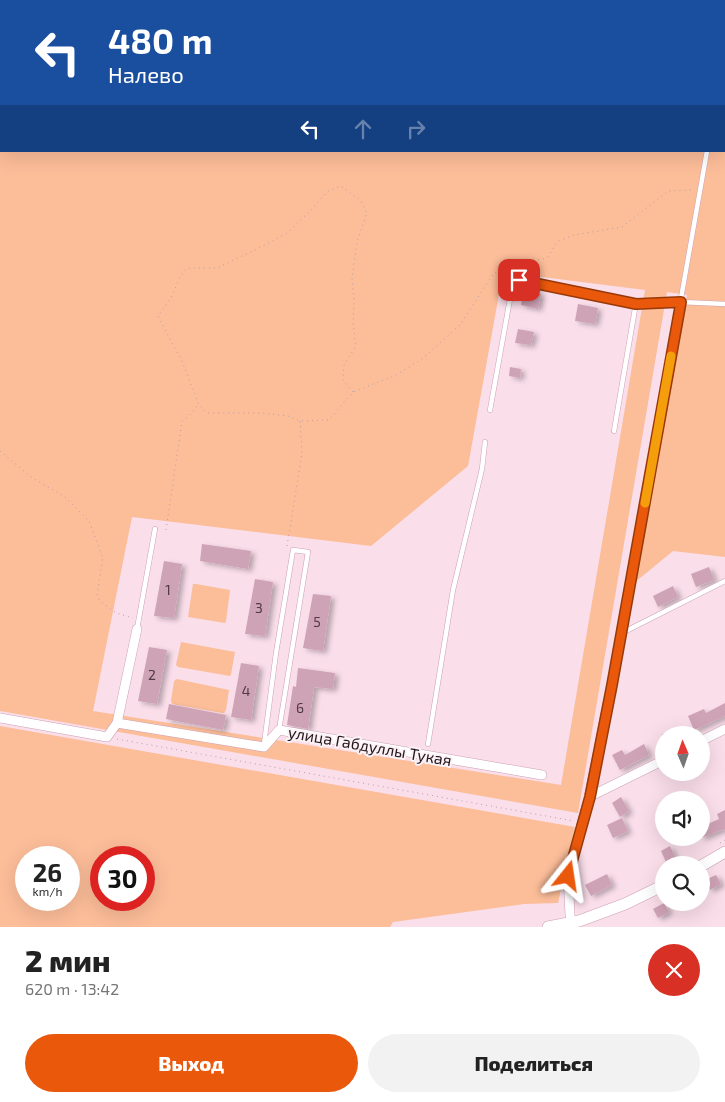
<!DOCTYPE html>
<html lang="ru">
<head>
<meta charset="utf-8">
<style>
  :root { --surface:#fff; --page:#f2f2f2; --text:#222; --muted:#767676; --accent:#ea580c }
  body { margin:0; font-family:"Exo 2",sans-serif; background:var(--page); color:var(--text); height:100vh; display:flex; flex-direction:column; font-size:19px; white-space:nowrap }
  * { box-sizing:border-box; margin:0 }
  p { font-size:16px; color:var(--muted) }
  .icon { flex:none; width:28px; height:28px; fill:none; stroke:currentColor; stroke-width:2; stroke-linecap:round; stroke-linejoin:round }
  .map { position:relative; height:927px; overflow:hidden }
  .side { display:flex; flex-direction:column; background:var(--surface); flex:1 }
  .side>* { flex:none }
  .hud { position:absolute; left:0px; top:0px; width:725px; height:152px; box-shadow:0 5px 20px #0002; background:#1a4fa0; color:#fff; overflow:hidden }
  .needle { width:32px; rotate:358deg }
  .tools { position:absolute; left:655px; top:726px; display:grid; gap:10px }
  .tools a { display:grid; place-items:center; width:55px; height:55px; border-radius:50%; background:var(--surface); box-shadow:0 5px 20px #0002; font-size:25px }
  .speed { position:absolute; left:15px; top:846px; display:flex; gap:10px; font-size:25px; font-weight:700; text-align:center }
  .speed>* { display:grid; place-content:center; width:65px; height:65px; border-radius:50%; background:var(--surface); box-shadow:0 5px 20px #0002; line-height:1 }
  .speed small { font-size:12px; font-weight:400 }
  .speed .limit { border:8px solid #d22; background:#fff; color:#111 }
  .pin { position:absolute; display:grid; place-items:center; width:42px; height:42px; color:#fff; margin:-21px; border-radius:10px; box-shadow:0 2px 8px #0006 }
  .me { position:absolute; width:55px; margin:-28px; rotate:15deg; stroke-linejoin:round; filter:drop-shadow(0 0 4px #0008) }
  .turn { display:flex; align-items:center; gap:18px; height:105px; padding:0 25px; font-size:22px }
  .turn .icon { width:65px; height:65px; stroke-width:2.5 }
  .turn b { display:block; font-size:35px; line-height:42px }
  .lanes { display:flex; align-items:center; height:48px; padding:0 25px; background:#0003; justify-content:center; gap:25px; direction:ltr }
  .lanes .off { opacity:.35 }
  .round { display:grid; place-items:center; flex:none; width:52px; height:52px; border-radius:26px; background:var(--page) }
  .summary { display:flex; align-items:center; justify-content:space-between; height:85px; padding:0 25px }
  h1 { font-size:30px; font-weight:800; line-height:38px }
  .action { display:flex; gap:10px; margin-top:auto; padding:10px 25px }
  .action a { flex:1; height:58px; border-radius:30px; background:var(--accent); color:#fff; font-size:20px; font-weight:800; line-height:58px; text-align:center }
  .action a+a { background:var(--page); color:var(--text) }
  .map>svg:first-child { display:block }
  .green { fill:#fcbd99; fill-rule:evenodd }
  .building { fill:#cfa3b6; filter:url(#shadow) }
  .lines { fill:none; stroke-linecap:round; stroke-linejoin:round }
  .service-casing { stroke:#cda1b4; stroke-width:5.5 }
  .minor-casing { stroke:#cda1b4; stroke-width:10 }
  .tertiary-casing { stroke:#cda1b4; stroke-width:12 }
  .path { stroke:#b89faa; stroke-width:1; stroke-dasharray:1 4; stroke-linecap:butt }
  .service { stroke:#fff; stroke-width:4.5 }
  .minor { stroke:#fff; stroke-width:9 }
  .tertiary { stroke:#fff; stroke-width:11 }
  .route-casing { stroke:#983908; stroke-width:12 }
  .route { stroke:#ea580c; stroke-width:9 }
  .slow { stroke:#f59e0b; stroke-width:9 }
  .labels { text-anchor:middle; stroke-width:4; stroke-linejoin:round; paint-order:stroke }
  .number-label { font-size:14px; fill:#503943 }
  .street-label { font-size:16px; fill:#26161d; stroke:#fbf2f5 }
</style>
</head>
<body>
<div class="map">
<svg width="725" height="927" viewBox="0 0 725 927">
  <defs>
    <filter id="shadow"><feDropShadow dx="4" dy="2.5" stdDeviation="2.5" flood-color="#0004"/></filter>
  </defs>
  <rect width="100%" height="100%" fill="#fadeea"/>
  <!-- green -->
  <g class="green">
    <path d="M148,0H725V557L673,551L634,583L687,295L667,292L578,813L0,711V100L1,97V151H724V1H146ZM503,272L645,290L561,785L93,711L132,517L371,546L468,466Z"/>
    <path d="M193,584H196L230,590L226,621L225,623L188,617Z"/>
    <path d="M181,642L235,652L231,674L230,676L178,667L176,665Z"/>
    <path d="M177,679L229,690L226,710L224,713H222L172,704L171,700L174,682L175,680Z"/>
    <path d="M0,726L575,827L558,903L524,904L393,922L390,927H0ZM26,858H69V900H26ZM101,858H144V900H101Z"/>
  </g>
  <!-- building -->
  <g class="building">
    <path d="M524,290L541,294L538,309L521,305Z"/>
    <path d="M578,304L598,308L595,324L575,321Z"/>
    <path d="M518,329L534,332L531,345L515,343Z"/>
    <path d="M510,367L521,369L520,378L509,376Z"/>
    <path d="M202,544L251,551L248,569L200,561Z"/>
    <path d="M164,561L182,564L174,618L154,616Z"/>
    <path d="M709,567L714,580L696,587L691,574Z"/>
    <path d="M255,579L273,582L265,636L245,634Z"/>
    <path d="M673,586L678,597L658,607L653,596Z"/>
    <path d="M313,594L331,596L323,651L303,648Z"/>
    <path d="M149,647L167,650L157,704L138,701Z"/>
    <path d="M241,663L259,666L251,720L231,717Z"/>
    <path d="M298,668L335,673L333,689L314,687L308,729L287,725L293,686L296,687Z"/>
    <path d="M725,703V716L694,730L688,716L704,709L706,713Z"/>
    <path d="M169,704L226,715L223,730L166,719Z"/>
    <path d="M676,727L681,735H661Z"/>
    <path d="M644,744L649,755L620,770L612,755L622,750L625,755Z"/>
    <path d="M621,797L629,811L620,817L612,803Z"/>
    <path d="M725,810V831L724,829L701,838V827L719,819L717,814Z"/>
    <path d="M622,818L628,831L613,838L607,825Z"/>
    <path d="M670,846L675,857L666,862L661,851Z"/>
    <path d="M607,874L612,885L591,896L585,885Z"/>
    <path d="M716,875L721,884L710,890L705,880Z"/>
    <path d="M664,903L669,912L658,918L653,909Z"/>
  </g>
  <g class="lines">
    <!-- service casing -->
    <g class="service-casing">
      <g id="service">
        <path d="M724,57L725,50"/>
        <path d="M490,410L512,288L519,280L636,303L681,302L725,304"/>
        <path d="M614,431L636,303"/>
        <path d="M137,629L155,529"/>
        <path d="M622,633L707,151"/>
        <path d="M622,633L725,581"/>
        <path d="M264,744L276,653L293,550L308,552L279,730"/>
        <path d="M428,744L453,590L482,469L485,442"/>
      </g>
    </g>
    <!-- minor casing -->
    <g class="minor-casing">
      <g id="minor">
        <path d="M0,718L107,737L117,723L137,629"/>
        <path d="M117,723L264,747L279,730L542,775"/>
        <path d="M701,741L725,729"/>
        <path d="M589,797L664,760"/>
        <path d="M572,927L570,915L568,876L589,797L622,633"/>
      </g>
    </g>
    <!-- tertiary casing -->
    <g class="tertiary-casing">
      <g id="tertiary">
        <path d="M701,866L725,852"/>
        <path d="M548,927L579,921L625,904L664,885"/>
      </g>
    </g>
    <!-- path -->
    <g class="path">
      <path d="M353,392L343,380L344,365L356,346L353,324L354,300L352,279L357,241L367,213L360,200L341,186L328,191L309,212L287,233L261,247L217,268H187L180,277L171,298L158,316L173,345L182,361L199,405L207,413H261L288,416L300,421L329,420L353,392L396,375L422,359L460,325L493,274L506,267L547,258L558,241L574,235L622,227L668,191L692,190"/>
      <path d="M0,451L31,477L65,497L89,521L103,558L97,595L100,601L116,613L133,618"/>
      <path d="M166,530L182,421L189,416L198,405"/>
      <path d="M287,546L302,454L300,421"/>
      <path d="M117,739L574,821"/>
      <path d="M720,843L725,840"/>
      <path d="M683,865L693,859"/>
    </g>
    <!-- service -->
    <use href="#service" class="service"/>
    <!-- minor -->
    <use href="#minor" class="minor"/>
    <!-- tertiary -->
    <use href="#tertiary" class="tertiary"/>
  </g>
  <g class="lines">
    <!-- route casing -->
    <g class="route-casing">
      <path id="route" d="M519,280L636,304L681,302L612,685L590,797L568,876"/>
    </g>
    <!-- route -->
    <use href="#route" class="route"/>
    <!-- slow -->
    <path class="slow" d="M645,503L671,356"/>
  </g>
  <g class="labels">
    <!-- number labels -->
    <g class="number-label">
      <text x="168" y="595">1</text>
      <text x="259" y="613">3</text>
      <text x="317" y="627">5</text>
      <text x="152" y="680">2</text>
      <text x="246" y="696">4</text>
      <text x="300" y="713">6</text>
    </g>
    <!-- street labels -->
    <g class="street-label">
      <text transform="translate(370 746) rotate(10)" y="6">улица Габдуллы Тукая</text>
    </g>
  </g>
</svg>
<div class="tools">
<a><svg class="needle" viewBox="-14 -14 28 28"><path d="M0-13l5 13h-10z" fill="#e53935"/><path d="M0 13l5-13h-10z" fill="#767676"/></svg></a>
<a><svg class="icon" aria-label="sound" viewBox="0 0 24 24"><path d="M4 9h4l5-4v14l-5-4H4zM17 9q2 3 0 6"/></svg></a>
<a><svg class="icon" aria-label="search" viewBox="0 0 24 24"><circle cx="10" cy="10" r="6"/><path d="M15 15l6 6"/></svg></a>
</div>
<div class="speed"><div>26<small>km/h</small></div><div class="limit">30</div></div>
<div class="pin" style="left:519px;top:280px;background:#d93025"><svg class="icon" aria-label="arrive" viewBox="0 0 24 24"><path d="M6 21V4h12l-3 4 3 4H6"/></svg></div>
<svg class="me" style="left:568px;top:876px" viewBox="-20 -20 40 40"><path d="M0-17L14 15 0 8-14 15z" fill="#ea580c" stroke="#fff" stroke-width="4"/></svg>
<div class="hud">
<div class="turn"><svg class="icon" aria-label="left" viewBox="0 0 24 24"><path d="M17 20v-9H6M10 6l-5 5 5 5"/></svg><div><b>480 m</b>Налево</div></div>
<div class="lanes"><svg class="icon" aria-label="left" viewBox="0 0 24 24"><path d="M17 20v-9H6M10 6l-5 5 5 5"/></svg><svg class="icon off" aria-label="ahead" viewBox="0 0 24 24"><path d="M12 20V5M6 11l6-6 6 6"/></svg><svg class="icon off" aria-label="right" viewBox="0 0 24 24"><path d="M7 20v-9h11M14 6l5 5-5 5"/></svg></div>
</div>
</div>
<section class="side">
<div class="summary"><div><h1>2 мин</h1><p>620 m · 13:42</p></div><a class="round" style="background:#d93025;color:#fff"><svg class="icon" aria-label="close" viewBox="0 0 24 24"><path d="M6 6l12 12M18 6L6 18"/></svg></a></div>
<div class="action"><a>Выход</a><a>Поделиться</a></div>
</section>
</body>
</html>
